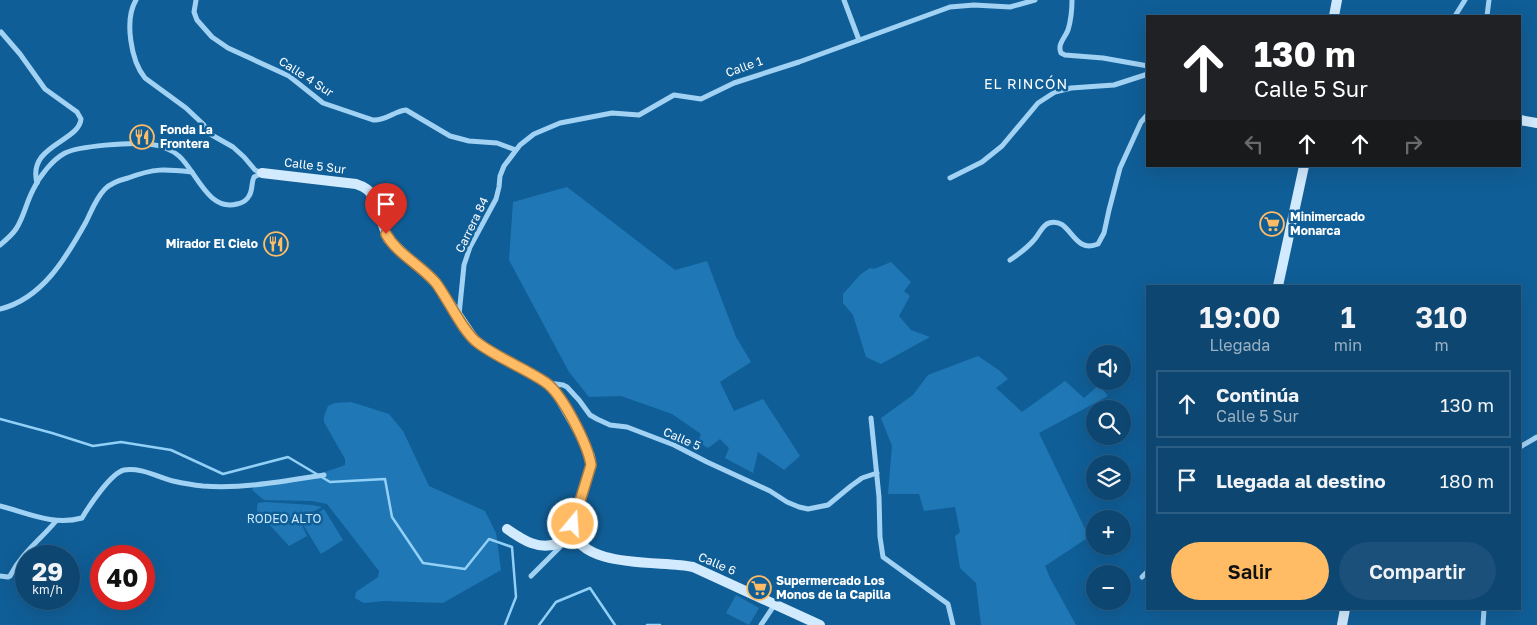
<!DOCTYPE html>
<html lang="es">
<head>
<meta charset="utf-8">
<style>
  :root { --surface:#0c4671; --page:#1a5079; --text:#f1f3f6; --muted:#9ab1c3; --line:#2c5e84; --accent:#ffbc64 }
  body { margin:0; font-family:"Golos Text",sans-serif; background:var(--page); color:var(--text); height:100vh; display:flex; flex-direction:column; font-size:19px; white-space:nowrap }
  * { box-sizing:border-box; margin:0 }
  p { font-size:16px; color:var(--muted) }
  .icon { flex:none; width:28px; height:28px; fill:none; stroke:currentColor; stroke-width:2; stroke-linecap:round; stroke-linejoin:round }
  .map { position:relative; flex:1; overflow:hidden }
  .panel { position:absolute; left:1146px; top:285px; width:375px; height:325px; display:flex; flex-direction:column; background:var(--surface); border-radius:0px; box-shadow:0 5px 20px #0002,0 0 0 1px var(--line) }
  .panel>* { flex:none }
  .guide { position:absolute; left:1146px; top:15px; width:375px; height:152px; border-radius:0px; box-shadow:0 5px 20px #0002,0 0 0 1px var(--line); background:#202124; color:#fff; overflow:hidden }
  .controls { position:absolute; left:1086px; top:345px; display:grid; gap:10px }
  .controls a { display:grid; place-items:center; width:45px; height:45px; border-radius:50%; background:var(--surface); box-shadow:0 5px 20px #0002,0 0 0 1px var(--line); font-size:25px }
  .speed { position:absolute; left:15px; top:545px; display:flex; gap:10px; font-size:25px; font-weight:700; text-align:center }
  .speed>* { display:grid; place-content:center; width:65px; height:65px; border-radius:50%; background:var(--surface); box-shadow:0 5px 20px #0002,0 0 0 1px var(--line); line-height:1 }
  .speed small { font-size:12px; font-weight:400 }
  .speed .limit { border:8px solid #d22; background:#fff; color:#111 }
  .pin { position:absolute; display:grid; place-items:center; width:42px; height:42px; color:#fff; margin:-51px -21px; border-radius:50% 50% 50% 0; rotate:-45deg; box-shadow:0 0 5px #0007 }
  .pin .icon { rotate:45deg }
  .me { position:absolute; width:55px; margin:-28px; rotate:18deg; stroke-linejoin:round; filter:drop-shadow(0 0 4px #0008) }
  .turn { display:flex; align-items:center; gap:18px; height:105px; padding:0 25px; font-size:22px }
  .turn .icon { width:65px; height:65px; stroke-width:2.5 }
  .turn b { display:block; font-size:35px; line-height:42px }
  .lanes { display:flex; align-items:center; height:48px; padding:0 25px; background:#0003; justify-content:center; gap:25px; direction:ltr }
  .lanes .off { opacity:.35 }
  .eta { display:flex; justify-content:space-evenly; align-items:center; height:85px; text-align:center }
  .eta b { font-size:30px; font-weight:600; line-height:35px }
  .button { display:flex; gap:10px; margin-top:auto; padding:10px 25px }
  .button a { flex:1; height:58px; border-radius:30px; background:var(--accent); color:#111; font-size:20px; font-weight:600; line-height:58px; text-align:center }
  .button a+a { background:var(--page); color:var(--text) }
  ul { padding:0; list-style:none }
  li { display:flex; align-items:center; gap:15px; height:68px; margin:0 10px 8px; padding:0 15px; border:2px solid var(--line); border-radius:0px }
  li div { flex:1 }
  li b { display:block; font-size:19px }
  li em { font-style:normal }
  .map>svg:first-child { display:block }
  .green { fill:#1f78b5 }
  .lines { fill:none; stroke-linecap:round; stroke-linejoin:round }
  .stream { stroke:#92d0f7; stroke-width:2.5 }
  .street { stroke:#a1d2f4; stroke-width:5 }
  .secondary { stroke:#d1eafd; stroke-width:10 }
  .route-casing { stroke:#a67a41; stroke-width:12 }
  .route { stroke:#ffbc64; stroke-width:9 }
  .labels { text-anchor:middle; stroke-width:5; stroke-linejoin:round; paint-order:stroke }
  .street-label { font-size:12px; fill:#fff; stroke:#105e97 }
  .poi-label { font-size:12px; font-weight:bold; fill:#fff; stroke:#105e97; text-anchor:start }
  .park-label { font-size:12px; fill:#c9e8fe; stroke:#105e97 }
  .neighbourhood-label { font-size:14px; letter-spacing:1px; fill:#fff; stroke:#105e97 }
</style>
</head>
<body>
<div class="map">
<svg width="1537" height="625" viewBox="0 0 1537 625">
  <rect width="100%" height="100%" fill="#105e97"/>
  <!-- green -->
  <g class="green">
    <path d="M567,187L675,270L707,261L736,337L751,362L720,382L734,411L763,399L800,456L784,470L758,452L753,473L725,458L729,448L720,439L708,448L698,442L701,434L672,414L621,396L589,397L569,372L509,260L513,202Z"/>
    <path d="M891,262L911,282L904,291L910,296L899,316L911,330L930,337L881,364L866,357L853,315L843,303V294L861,274L870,268L874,269Z"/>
    <path d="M978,356L1000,371L1008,379L996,388L1022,412L1065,381L1084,398L1099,385L1108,396L1039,433L1089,537L1045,566L1050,578L1076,625H981L976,583L960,568L955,536L960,532L955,507L924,511L919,494H888L892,446L881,418L913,395L928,375Z"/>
    <path d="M351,402L389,414L403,431L429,486L485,511L496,533L501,570L443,603L384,601L364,603L355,598L356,592L378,577L379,571L327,504L312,501L264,500L252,490L254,487C285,483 316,476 345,465V459L324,422V416L328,406L335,403Z"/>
    <path d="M265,502L312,505L322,507L299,519L307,536L289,546L268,523L258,518L257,507L258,503Z"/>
    <path d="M324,509L343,540L321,554L302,523Z"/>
    <path d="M736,595L759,608L749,625L726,613Z"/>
  </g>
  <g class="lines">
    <!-- stream -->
    <g class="stream">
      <path d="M0,419L52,433L93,446L121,442L171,450L223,474L288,457L330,482L385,479L392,517L423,563L465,569L489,539L512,547L516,597L505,625"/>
      <path d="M539,625L556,602L590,588L615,625"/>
      <path d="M647,625H660"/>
    </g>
    <!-- street -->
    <g class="street">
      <path d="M136,0C124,20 131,61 145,78L186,108L203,124L210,134L233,147L244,157L255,170L262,173"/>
      <path d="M196,0L194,12L197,20L212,37L228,48L289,76L323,103L373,120C386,121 394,111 406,110L450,136L469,141L497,143L516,150"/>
      <path d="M844,0L859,40"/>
      <path d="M1072,0C1072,10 1071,20 1068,30C1065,38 1057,44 1061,53L1065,55L1103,58L1148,66"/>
      <path d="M1455,16L1465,0"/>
      <path d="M1487,16L1489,0"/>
      <path d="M1,32L20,54L45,89L77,112L81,119C79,142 27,145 37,183"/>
      <path d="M950,178L982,162L1002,146L1038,103L1055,92L1071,88L1114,85L1148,74"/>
      <path d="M0,245C6,240 12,235 16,229C24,217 26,203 33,190C39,177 52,160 65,153C79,146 131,142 148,144C159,145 170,148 179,156C196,171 208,212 237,204C242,203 247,200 249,196C253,190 251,183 254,177L262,173"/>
      <path d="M1010,260C1019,254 1027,248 1034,240C1039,235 1042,225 1049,223C1071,216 1072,255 1098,244L1104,233L1109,210L1120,168L1141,122L1148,114"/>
      <path d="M0,309C42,299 66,258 86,222C91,212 96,198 105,189C111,183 120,180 128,178C155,168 164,169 192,172"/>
      <path d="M459,315L464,265L470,247L496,199L499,187L500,176L504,166L520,145L534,134L560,123L612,113L639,115L674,95L701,99L734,83L799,62L950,7L974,5L1010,7L1035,0"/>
      <path d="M549,383L563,385L567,387L579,400L590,415L597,419L610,425L627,427L674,445L707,462L770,491L787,502L799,507L808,509L828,505L851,486L862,478L877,473"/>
      <path d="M871,418L879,497L880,537L883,557L948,604L953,625"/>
      <path d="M1520,447L1537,437"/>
      <path d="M0,506C28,513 53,526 82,518C89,506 111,473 124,470C140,467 158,477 173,481C182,483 193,485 203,486C243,489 285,481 324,475"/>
      <path d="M0,576L8,577L10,576C22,553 40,540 56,521"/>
      <path d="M531,576L563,544"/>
      <path d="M1142,577L1148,571"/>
      <path d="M761,625L775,604"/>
      <path d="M1483,625L1484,609"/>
    </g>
    <!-- secondary -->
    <g class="secondary">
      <path d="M1334,16L1337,0"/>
      <path d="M1520,120L1537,123"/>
      <path d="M262,173L356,184C365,187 370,190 374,199L388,239L436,283L474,339L484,347L546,382L556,392L580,434L590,456L591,465L572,528C580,570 662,560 693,567L820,625"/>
      <path d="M1278,286L1304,166"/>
      <path d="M507,529C523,540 539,551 559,543C564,541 568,538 574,536"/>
      <path d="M1342,625L1345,609"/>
    </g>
  </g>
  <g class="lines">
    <!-- route casing -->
    <g class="route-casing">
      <path id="route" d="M386,234C397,254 421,265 436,283C448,299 463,332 478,343C498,358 524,368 545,382C562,393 588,445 591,465L573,524"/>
    </g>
    <!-- route -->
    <use href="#route" class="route"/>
  </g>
  <!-- icons -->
  <defs>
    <g id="restaurant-ring" transform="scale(1.25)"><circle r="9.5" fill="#105e97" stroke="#ffbc64" stroke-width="1.5"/><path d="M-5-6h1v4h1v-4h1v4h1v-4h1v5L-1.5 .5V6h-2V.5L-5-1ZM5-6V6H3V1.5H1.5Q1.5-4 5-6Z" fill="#ffbc64"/></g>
    <g id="supermarket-ring" transform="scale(1.25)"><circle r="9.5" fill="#105e97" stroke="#ffbc64" stroke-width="1.5"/><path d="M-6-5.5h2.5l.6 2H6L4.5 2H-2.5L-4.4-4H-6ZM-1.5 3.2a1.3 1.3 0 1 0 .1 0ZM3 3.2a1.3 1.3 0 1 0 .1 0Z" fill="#ffbc64"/></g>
  </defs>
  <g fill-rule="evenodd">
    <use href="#restaurant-ring" x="142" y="137"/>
    <use href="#supermarket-ring" x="1272" y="224"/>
    <use href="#restaurant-ring" x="276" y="244"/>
    <use href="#supermarket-ring" x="759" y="588"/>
  </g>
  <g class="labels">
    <!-- street labels -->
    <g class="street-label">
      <text transform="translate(744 67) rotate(-20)" y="4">Calle 1</text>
      <text transform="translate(306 77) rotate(33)" y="4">Calle 4 Sur</text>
      <text transform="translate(315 166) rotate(7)" y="4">Calle 5 Sur</text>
      <text transform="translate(472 225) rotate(-64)" y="4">Carrera 84</text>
      <text transform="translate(682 439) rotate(24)" y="4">Calle 5</text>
      <text transform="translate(717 564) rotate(23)" y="4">Calle 6</text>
    </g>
    <!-- poi labels -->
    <g class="poi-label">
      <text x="160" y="134">Fonda La<tspan x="160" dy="14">Frontera</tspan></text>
      <text x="1290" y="221">Minimercado<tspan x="1290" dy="14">Monarca</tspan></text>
      <text x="258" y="248" text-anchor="end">Mirador El Cielo</text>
      <text x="776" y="585">Supermercado Los<tspan x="776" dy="14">Monos de la Capilla</tspan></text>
    </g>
    <!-- park labels -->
    <g class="park-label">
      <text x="284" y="523">RODEO ALTO</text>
    </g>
    <!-- neighbourhood labels -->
    <g class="neighbourhood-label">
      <text x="1026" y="89">EL RINCÓN</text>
    </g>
  </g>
</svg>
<div class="controls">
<a><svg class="icon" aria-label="sound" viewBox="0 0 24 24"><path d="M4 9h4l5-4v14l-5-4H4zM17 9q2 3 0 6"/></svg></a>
<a><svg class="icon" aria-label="search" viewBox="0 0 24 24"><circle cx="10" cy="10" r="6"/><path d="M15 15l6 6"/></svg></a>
<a><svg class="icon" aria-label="layers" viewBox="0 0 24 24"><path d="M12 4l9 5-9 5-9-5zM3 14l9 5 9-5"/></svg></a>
<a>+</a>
<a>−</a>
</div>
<div class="speed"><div>29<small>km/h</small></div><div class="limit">40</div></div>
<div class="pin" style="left:386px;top:234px;background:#d93025"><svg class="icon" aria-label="arrive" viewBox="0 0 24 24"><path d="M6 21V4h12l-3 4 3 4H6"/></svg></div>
<svg class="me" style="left:573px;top:524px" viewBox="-20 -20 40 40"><circle r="17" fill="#ffbc64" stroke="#fff" stroke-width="3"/><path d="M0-11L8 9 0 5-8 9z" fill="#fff"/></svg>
<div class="guide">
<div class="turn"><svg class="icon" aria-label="ahead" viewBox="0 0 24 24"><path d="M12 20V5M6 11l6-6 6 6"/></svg><div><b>130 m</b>Calle 5 Sur</div></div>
<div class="lanes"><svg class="icon off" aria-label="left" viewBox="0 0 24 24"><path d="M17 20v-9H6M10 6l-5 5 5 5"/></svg><svg class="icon" aria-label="ahead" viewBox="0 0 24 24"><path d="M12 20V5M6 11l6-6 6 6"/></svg><svg class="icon" aria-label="ahead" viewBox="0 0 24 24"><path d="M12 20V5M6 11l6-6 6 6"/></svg><svg class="icon off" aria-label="right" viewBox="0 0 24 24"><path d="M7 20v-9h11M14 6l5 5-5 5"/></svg></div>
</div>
<section class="panel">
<div class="eta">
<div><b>19:00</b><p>Llegada</p></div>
<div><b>1</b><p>min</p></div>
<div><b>310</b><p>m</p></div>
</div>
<ul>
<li><svg class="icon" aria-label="ahead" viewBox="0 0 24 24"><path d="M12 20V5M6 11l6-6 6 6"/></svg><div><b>Continúa</b><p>Calle 5 Sur</p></div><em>130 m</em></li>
<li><svg class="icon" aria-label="arrive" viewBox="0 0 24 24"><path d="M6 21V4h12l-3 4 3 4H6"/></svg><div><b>Llegada al destino</b></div><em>180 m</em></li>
</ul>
<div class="button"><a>Salir</a><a>Compartir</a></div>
</section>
</div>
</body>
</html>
